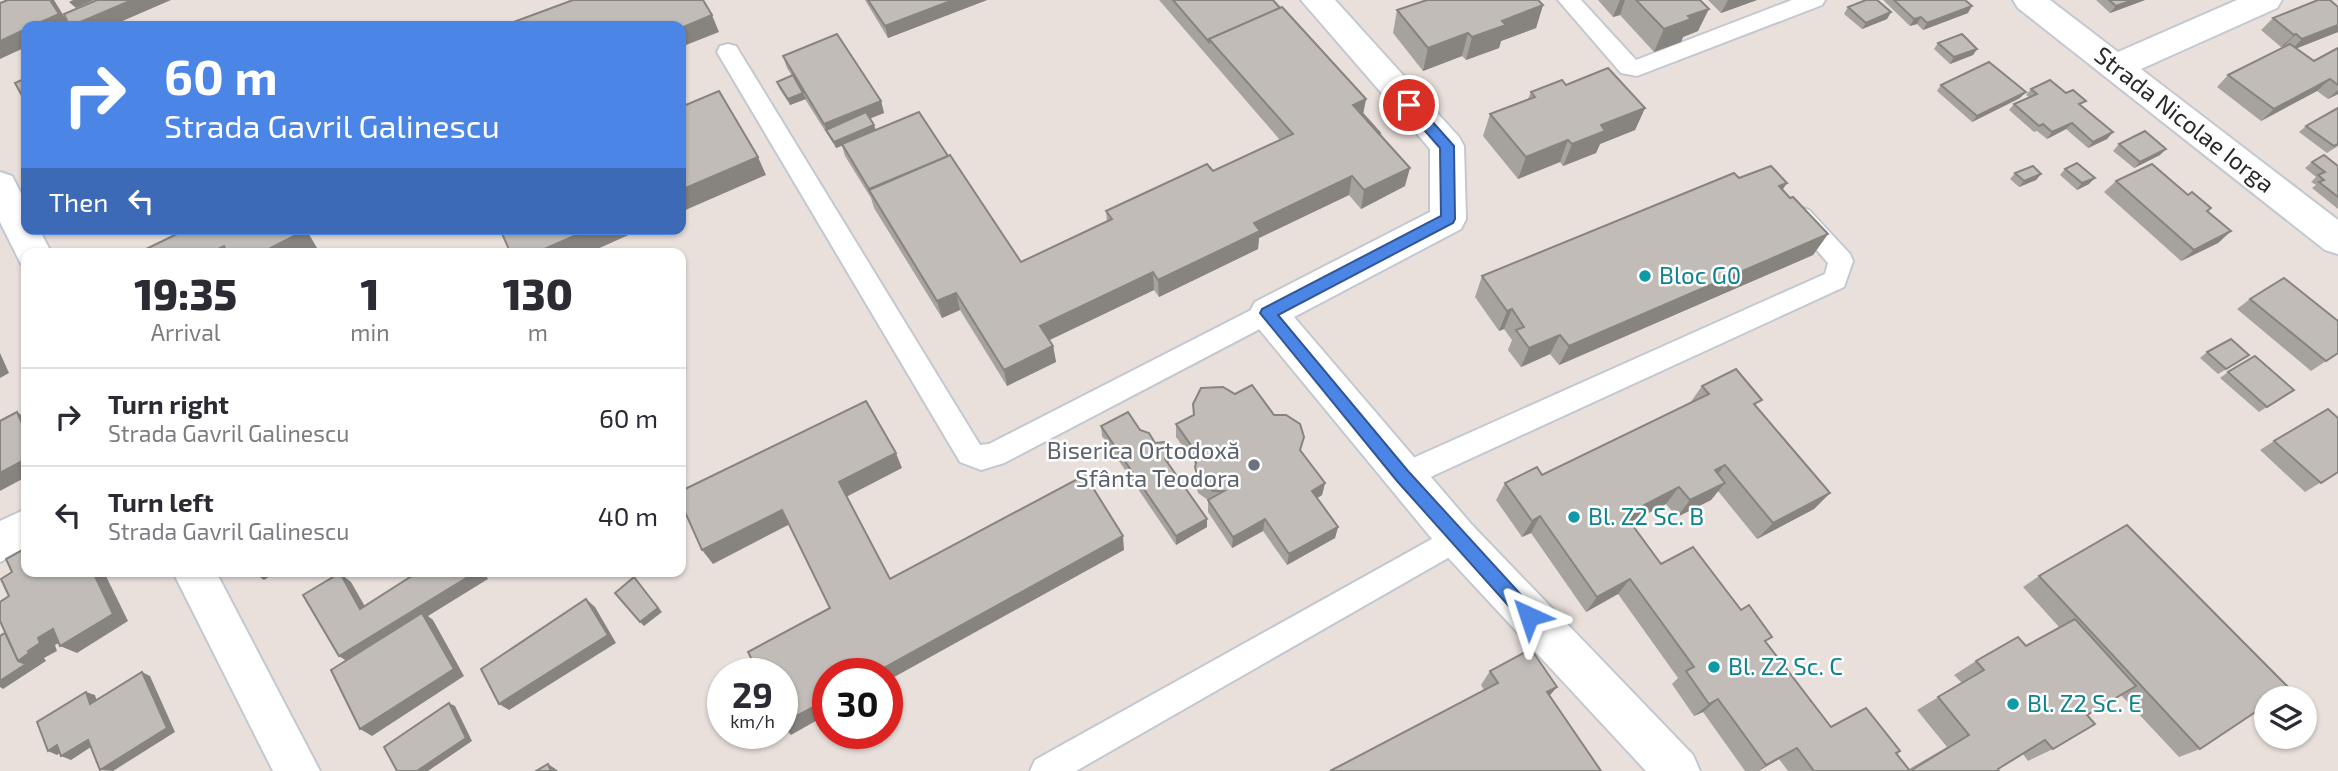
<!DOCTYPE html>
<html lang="en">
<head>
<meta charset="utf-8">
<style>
  :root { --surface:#fff; --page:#f7f7f7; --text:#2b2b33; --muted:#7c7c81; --line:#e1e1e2 }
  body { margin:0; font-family:"Exo 2",sans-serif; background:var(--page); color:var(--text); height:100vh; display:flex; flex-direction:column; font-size:26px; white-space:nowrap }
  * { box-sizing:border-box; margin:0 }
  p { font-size:23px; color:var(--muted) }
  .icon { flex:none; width:38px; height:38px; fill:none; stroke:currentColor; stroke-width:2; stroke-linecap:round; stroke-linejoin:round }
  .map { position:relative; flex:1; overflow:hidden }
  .details { position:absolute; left:21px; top:248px; width:665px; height:329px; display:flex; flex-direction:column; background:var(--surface); border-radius:14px; box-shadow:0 2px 5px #0004 }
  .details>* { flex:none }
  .banner { position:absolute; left:21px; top:21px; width:665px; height:214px; border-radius:14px; box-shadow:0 2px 5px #0004; background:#4b85e5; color:#fff; overflow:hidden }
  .buttons { position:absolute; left:2254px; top:686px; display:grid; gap:14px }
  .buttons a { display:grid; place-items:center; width:63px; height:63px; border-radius:50%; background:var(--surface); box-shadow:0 2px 5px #0004; font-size:35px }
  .speed { position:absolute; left:707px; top:658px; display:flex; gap:14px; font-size:35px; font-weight:700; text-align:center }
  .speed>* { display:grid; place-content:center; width:91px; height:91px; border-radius:50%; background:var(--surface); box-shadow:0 2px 5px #0004; line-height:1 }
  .speed small { font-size:18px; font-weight:400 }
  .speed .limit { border:10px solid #d22; background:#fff; color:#111 }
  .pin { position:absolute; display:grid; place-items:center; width:60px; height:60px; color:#fff; margin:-30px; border:4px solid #fff; border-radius:50%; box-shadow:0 2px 7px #0007 }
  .me { position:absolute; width:77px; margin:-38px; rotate:318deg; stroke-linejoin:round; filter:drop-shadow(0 0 5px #0008) }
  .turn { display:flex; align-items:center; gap:24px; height:147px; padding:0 28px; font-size:32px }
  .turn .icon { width:91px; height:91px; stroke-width:2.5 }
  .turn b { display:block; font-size:49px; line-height:60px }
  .then { display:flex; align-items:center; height:66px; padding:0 28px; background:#0003; gap:14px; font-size:26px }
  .eta { display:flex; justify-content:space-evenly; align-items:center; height:119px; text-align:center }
  .eta b { font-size:42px; font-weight:800; line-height:49px }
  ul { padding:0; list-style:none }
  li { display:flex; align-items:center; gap:21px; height:98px; padding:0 28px; border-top:2px solid var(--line) }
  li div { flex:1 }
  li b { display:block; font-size:26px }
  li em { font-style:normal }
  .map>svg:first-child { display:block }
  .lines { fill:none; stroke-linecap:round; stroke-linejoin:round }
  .service-casing { stroke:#c3c8d0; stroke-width:4 }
  .minor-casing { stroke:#c3c8d0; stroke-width:4 }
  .service { fill:#fff; fill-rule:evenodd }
  .minor { fill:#fff; fill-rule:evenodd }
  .wall { fill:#a6a29d }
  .shaded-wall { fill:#878480 }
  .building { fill:#c1bcb7; stroke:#878480; stroke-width:2 }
  .route { fill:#4b85e5; stroke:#315695; stroke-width:2 }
  .culture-dot { fill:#0f9aa8; stroke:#fff; stroke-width:2.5 }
  .worship-dot { fill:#6b7280; stroke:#fff; stroke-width:2.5 }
  .labels { text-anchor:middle; stroke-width:5; stroke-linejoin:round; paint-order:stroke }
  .street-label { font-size:24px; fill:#282828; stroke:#fff }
  .culture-label { font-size:24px; fill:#0d838f; stroke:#fff; text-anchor:start }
  .worship-label { font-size:24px; fill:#5b616d; stroke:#fff; text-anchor:end }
</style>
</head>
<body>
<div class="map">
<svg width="2338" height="771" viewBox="0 0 2338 771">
  <rect width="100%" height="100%" fill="#e9e0db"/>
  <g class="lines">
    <!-- service casing -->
    <g class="service-casing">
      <g id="service">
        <path d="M1558,0H1581L1636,60L1792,0H1825L1822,5L1637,76L1621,73Z"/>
        <path d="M728,44L736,46L980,445L989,444L1259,306L1268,303L1277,306L1281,313L1277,320L1004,463L981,470L960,462L717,52L720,46Z"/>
        <path d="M1800,207L1809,210L1850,254L1853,261L1844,287L1413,485L1403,488L1393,485L1389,476L1393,467L1825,274L1828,263L1788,217L1791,210Z"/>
        <path d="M1457,525L1467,529L1471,538L1467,547L1076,771H1030L1035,760Z"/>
      </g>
    </g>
    <!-- minor casing -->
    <g class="minor-casing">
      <g id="minor">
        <path d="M1301,0H1335L1459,137L1464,146L1466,219L1461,229L1294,317L1472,525L1693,755L1700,771H1646L1442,551L1255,324L1249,313L1255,302L1430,212V149Z"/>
        <path d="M2013,0H2050L2118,52L2237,0H2282L2277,8L2141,69L2338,220V254L2325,250L2018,8Z"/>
        <path d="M0,172L12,176L26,203V229H39L52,254H26V266L21,264L0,222Z"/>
        <path d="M26,509V550L0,562V521Z"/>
        <path d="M173,572H216L320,771H273Z"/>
      </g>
    </g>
    <!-- service -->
    <use href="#service" class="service"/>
    <!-- minor -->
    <use href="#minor" class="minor"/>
  </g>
  <!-- wall -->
  <g class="wall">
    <path d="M865,0H987L888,38Z"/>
    <path d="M1159,0H1273L1366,99L1363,115L1380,135L1405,186L1361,209L1349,195L1259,238L1258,249L1159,297L1154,290L1050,340L1053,346L1056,362L1007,386L960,310L942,318L874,208L871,198L845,156L842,146L836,148L805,99L790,105L779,88L777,82L792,76L787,68L783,56L881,101L884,113L870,118L876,130L948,156L1021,262L1107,222L1106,211L1213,171L1280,140Z"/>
    <path d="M1598,0H1700L1698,31L1683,37L1681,42L1654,52L1620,15L1613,17Z"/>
    <path d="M1708,0H1757L1721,13Z"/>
    <path d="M1883,0H1965L1968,13L1923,30L1917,24L1910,26Z"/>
    <path d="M2096,0H2145L2110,13Z"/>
    <path d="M1543,5L1536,28L1501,41L1499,48L1466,60L1462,56L1423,71L1393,33L1397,10Z"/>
    <path d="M1848,7L1891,12L1887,19L1862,29L1844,14Z"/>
    <path d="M2338,7V32L2297,48L2314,61L2338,48V94L2328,99L2317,91L2261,121L2217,87L2228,75L2285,46L2281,47L2261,30L2273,18Z"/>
    <path d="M1938,43L1977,49L1973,55L1950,64L1934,49Z"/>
    <path d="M1566,85L1645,108L1635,130L1600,144L1596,153L1563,166L1560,162L1518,179L1483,136L1490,114L1528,99L1531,92Z"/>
    <path d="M1941,85L2020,98L1972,122L1937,91Z"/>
    <path d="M2031,89L2082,106L2113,132L2107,139L2088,148L2066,129L2047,139L2037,131L2034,132L2009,110L2014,104L2029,97L2026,95Z"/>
    <path d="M2338,108V146L2327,153L2299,132L2306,126Z"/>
    <path d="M2119,144L2160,155L2134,168L2113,151Z"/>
    <path d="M2312,162L2338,166V209L2312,188L2316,185L2311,182L2316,177L2305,168Z"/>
    <path d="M2065,169L2089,184L2077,190L2060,175Z"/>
    <path d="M2015,173L2041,174L2036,180L2019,187L2010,179Z"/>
    <path d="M1739,178L1787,183L1782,190L1828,234L1813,255L1559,365L1550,354L1521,367L1508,350L1512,340L1504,329L1499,331L1475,297L1482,276Z"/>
    <path d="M2116,181L2188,195L2231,231L2218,243L2181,261L2104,192Z"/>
    <path d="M2250,299L2338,353L2311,371L2237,309Z"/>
    <path d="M2207,352L2242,360L2218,374L2200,358Z"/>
    <path d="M2228,372L2294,390L2259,412L2220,378Z"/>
    <path d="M1702,386L1757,407L1830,493L1814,509L1757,539L1718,491L1711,500L1677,517L1666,504L1630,522L1661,564L1765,642L1831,727L1896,753L1909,769L1947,747L1917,710L1962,683L1954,675L1976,661L2026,646L2059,627L2023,587L2039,576L2200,749L2179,757L2121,695L2087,715L2053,749L2028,761L2023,754L1998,769L1999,771H1788L1779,759L1759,771H1745L1703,712L1694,716L1672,684L1678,678L1618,594L1586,612L1531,533L1522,537L1496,500L1505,483L1542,475L1690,403Z"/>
    <path d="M1193,404L1301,451L1325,483L1322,495L1317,498L1338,527L1335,538L1287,565L1263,531L1232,548L1208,512V500L1198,493L1195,479L1196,465L1176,437V424L1193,415Z"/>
    <path d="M1101,426L1155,443L1170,459L1168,463L1207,519V527L1176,545L1102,436Z"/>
    <path d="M2274,441L2338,472L2305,492L2260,450Z"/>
    <path d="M1490,671L1550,695L1484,690L1481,685Z"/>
  </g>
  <!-- shaded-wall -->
  <g class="shaded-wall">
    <path d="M50,0H54L70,26H32Z"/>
    <path d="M73,0H94L76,8L69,2Z"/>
    <path d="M132,0H171L111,26H71Z"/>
    <path d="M953,0H987L888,38L885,26Z"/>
    <path d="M1620,0H1625L1620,15L1613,17Z"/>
    <path d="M1728,0H1757L1721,13Z"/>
    <path d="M2133,0H2145L2110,13L2116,6Z"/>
    <path d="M1543,5L1536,28L1501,41L1499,48L1466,60L1472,37L1502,21Z"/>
    <path d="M1972,6L1968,13L1923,30L1927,23Z"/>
    <path d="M1709,9L1698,31L1683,37L1681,42L1654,52L1664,29L1688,16Z"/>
    <path d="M1891,12L1887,19L1862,29L1866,23Z"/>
    <path d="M712,15L719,32L681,47V28Z"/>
    <path d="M1921,17L1917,24L1910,26L1914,19Z"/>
    <path d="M2338,25V32L2290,51L2302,39Z"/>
    <path d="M26,29V47L0,59V41Z"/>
    <path d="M1468,33L1462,56L1423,71L1428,48Z"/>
    <path d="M2296,34L2284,46L2281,47L2294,35Z"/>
    <path d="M1977,49L1973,55L1950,64L1954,57Z"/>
    <path d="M2330,79L2317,91L2261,121L2274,109Z"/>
    <path d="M2338,90V94L2328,99Z"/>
    <path d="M2026,92L2020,98L1972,122L1977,116Z"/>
    <path d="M803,93L806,99L790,105L788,99Z"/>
    <path d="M1366,99L1362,118L1353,105Z"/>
    <path d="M881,101L884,113L829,135L826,130L824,124Z"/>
    <path d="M1645,108L1635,130L1600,144L1596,153L1563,166L1572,144L1601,125Z"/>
    <path d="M2072,123L2066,129L2047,139L2052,132Z"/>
    <path d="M874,125L876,131L836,148L834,142Z"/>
    <path d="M2113,132L2107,139L2088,148L2093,142Z"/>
    <path d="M1568,140L1560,162L1518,179L1526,157Z"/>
    <path d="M2166,149L2160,155L2134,168L2140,162Z"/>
    <path d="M758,157L766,175L681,212V190Z"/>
    <path d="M1410,168L1405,186L1361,209L1364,190Z"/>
    <path d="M2041,174L2036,180L2019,187L2024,181Z"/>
    <path d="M1352,176L1349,195L1259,238L1258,249L1159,297L1158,280L1254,223Z"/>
    <path d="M2095,178L2089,184L2077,190L2082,183Z"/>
    <path d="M1787,183L1773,204L1779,186Z"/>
    <path d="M301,229H306L317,248L304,254H259Z"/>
    <path d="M590,229H642L586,254H533Z"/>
    <path d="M2231,231L2218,243L2181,261L2194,250Z"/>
    <path d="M1828,234L1813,255L1559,365L1569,346Z"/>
    <path d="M224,246L232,254H208Z"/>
    <path d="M1153,272L1154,290L1043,343L1040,326Z"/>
    <path d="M956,293L960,310L942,318L937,301Z"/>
    <path d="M1512,309L1504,329L1499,331L1507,311Z"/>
    <path d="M1560,335L1550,354L1521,367L1529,348Z"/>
    <path d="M1053,346L1056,362L1007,386L1004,370Z"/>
    <path d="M0,353L9,373L0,378Z"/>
    <path d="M17,412L26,418V432Z"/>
    <path d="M1170,450V459L1165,469V459Z"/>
    <path d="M896,453L902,468L846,497L839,482Z"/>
    <path d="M26,459V477L0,491V473Z"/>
    <path d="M1725,465L1711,482L1715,470Z"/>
    <path d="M1325,483L1322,495L1309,503L1312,491Z"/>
    <path d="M1725,483L1711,500L1677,517L1690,500Z"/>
    <path d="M1679,487L1666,504L1613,531L1625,515Z"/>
    <path d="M1830,493L1814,509L1757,539L1773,523Z"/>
    <path d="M782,510L790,524L713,564L702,550Z"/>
    <path d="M1540,516L1531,533L1522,537L1532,521Z"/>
    <path d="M1207,519V527L1176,545V536Z"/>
    <path d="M1265,519L1263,531L1232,548L1233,537Z"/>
    <path d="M1338,527L1335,538L1287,565L1289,554Z"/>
    <path d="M1123,536L1124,550L887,681V674H873Z"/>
    <path d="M93,572H104L128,621L77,653L60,646Z"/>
    <path d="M252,572H276L264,580Z"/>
    <path d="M476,572H484L488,579L428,616L433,620L464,676L372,736L360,729L351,664L339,656Z"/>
    <path d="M340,573L351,582L371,617L360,609Z"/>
    <path d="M634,577L662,612L644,626L640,622Z"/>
    <path d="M1630,579L1618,594L1586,612L1597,597Z"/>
    <path d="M586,599L595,607L616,643L509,710L499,704Z"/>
    <path d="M53,629L70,637L55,645L57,651L44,658L46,661L3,689L0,687V681L38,638Z"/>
    <path d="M142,672L150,676L175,732L113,771L100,770Z"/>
    <path d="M1557,687L1546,700L1547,692Z"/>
    <path d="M86,692L95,695L99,708L90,704Z"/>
    <path d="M828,699V714L791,735L782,725Z"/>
    <path d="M1718,699L1703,712L1694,716L1709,704Z"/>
    <path d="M449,703L455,706L472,741L428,771H417Z"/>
    <path d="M88,740L97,743L71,760L61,756Z"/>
    <path d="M57,745L66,748L57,755L48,751Z"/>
    <path d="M1797,748L1779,759L1758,771L1766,765Z"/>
    <path d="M548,764L557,770L558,771H551Z"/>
  </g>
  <!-- building -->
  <g class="building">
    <path d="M8,0H50L59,14L32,26H26V29L0,41V3Z"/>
    <path d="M97,0H132L71,26H69L64,14Z"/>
    <path d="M573,0H703L712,15L681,28V26H503Z"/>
    <path d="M868,0H953L885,26Z"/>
    <path d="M1173,0H1273L1280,8L1209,39V42Z"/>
    <path d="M1427,0H1538L1543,5L1502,21L1506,25L1472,37L1468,33L1428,48L1397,10Z"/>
    <path d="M1636,0H1700L1709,9L1688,16L1691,19L1664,29Z"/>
    <path d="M1866,0H1877L1891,12L1866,23L1848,7Z"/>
    <path d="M1894,0H1965L1972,6L1927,23L1921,17L1914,19Z"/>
    <path d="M2109,0H2133L2116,6Z"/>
    <path d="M2318,0H2330L2338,7V25L2302,39L2296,34L2294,35L2273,18Z"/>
    <path d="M1282,7L1366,99L1353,105L1410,168L1364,190L1352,176L1254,223L1260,231L1158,280L1153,272L1040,326L1053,346L1004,370L956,293L937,301L869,190L950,155L1021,262L1112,219L1106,211L1207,164L1213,171L1293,134L1209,39Z"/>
    <path d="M837,34L881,101L824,124L783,56Z"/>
    <path d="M1962,34L1977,49L1954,57L1938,43Z"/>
    <path d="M2290,44L2314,61L2338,48V85L2330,79L2274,109L2228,75Z"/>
    <path d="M1989,62L2026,92L1977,116L1941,85Z"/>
    <path d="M1608,68L1645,108L1601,125L1605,131L1572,144L1568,140L1526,157L1490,114L1535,97L1531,92L1562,80L1566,85Z"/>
    <path d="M793,75L803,93L788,99L777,82Z"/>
    <path d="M26,78V103L15,83Z"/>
    <path d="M2050,80L2066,93L2073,90L2086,101L2079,104L2113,132L2093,142L2072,123L2052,132L2043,124L2039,126L2014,104L2037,94L2031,89Z"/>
    <path d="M719,91L758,157L681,190V107Z"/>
    <path d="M2338,108V144L2334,146L2306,126Z"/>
    <path d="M866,112L874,125L834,142L826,130Z"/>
    <path d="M919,112L948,156L869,189L842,144Z"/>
    <path d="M1361,113H1362L1380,133L1379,134Z"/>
    <path d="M2145,131L2166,149L2140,162L2119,144Z"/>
    <path d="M2324,155L2338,166V197L2319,182L2324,180L2318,175L2325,172L2312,162Z"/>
    <path d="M2077,163L2095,178L2082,183L2065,169Z"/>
    <path d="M2152,164L2188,195L2192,192L2211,208L2207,211L2231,231L2194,250L2116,181Z"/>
    <path d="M1771,166L1787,183L1779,186L1790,198L1793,197L1828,234L1569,346L1560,335L1529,348L1516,330L1524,327L1512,309L1507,311L1482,276L1734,173L1739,178Z"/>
    <path d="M2033,166L2041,174L2024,181L2015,173Z"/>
    <path d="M187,229H301L302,232L259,254H228L224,246L208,254H136Z"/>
    <path d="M500,229H590L533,254H511Z"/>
    <path d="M2284,278L2338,321V353L2326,361L2250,299Z"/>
    <path d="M2231,339L2249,355L2226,369L2207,352Z"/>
    <path d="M2255,356L2294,390L2267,407L2228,372Z"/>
    <path d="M1736,369L1762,400L1754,404L1830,493L1773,523L1725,465L1715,470L1725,483L1690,500L1679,487L1625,515L1661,564L1693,547L1741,610L1749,605L1772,637L1765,641L1831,727L1866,708L1900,751L1896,753L1910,771L1969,735L1938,697L1984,670L1976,661L2018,637L2026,646L2075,619L2136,686L2087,715L2095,724L2053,749L2045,740L1998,769L1999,771H1814L1797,748L1766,765L1718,699L1709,704L1686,671L1694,667L1630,579L1597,597L1540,516L1532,521L1505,483L1537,467L1542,475L1709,394L1702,386Z"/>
    <path d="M1252,385L1274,415H1286L1300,424L1304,437L1300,450L1325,483L1312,491L1338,527L1289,554L1265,519L1233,537L1208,500L1224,491H1213L1199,481L1195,467L1198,455L1176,424L1194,415L1193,404L1201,388L1223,387L1235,394Z"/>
    <path d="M866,401L896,453L839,482L890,579L1085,475L1123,536L873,674H828V699L782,724V674H759L748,652L830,608L782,510L702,550L681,503V491Z"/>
    <path d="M2328,409L2338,418V472L2321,483L2274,441Z"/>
    <path d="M17,412L26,432V459L0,473V421Z"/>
    <path d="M1128,412L1140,430L1149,433L1155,443L1164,442L1170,450L1165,459L1207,519L1176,536L1101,426Z"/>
    <path d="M2127,525L2290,689L2277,698H2266V705L2200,749L2039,576Z"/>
    <path d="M26,548V572H93L113,614L60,646L53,629L38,638L40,643L28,651L29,653L18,661L0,621V602L9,596L1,579L12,572L6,559Z"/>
    <path d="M418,572H476L339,656L303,595L340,573L360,609Z"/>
    <path d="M634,577L658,608L640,622L615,593Z"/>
    <path d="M586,599L608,635L499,704L481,669Z"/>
    <path d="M422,613L454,669L360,729L331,670Z"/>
    <path d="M5,633L18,661L26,664L0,681V636Z"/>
    <path d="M1531,649L1557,687L1547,692L1601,771H1330L1498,683L1490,671Z"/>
    <path d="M142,672L167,728L100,770L88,740L61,756L57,745L48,751L37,722L86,692L90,704Z"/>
    <path d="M449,703L466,738L417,771H397L384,747Z"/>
    <path d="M548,764L551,771H536Z"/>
  </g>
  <!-- route -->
  <path class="route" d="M1409,100L1414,101L1454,146L1455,219L1453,223L1278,315L1408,471L1535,610L1538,616L1535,622L1529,625L1523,622L1397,481L1260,313L1262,309L1441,216L1440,148L1405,108V101Z"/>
  <!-- markers -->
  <g class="culture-dot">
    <circle cx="1645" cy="276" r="7"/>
    <circle cx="1574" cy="517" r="7"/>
    <circle cx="1714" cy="667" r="7"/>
    <circle cx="2013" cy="704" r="7"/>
  </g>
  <circle class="worship-dot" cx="1254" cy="465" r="7"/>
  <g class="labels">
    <!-- street labels -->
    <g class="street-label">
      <text transform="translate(2184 120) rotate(38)" y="8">Strada Nicolae Iorga</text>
    </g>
    <!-- culture labels -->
    <g class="culture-label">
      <text x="1659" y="284">Bloc G0</text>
      <text x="1588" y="525">Bl. Z2 Sc. B</text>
      <text x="1728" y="675">Bl. Z2 Sc. C</text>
      <text x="2027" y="712">Bl. Z2 Sc. E</text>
    </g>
    <!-- worship labels -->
    <g class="worship-label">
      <text x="1240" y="459">Biserica Ortodoxă<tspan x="1240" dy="28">Sfânta Teodora</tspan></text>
    </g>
  </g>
</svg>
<div class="buttons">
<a><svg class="icon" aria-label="layers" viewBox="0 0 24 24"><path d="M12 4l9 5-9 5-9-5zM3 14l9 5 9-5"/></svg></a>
</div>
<div class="speed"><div>29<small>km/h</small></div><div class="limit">30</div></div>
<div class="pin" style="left:1409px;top:105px;background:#d93025"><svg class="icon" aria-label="arrive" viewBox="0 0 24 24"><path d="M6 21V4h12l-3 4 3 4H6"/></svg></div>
<svg class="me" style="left:1529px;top:616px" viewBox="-20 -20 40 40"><path d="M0-17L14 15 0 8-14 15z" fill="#4b85e5" stroke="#fff" stroke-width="4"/></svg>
<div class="banner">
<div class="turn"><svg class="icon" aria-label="right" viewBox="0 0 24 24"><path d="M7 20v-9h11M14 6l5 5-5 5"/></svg><div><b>60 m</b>Strada Gavril Galinescu</div></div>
<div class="then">Then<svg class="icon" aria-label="left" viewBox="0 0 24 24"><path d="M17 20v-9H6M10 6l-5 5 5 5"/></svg></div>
</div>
<section class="details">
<div class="eta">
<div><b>19:35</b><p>Arrival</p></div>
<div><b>1</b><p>min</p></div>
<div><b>130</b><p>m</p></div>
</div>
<ul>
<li><svg class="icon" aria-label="right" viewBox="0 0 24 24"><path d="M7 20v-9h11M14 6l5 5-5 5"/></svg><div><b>Turn right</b><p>Strada Gavril Galinescu</p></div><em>60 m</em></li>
<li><svg class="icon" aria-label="left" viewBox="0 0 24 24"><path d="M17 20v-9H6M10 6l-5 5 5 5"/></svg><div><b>Turn left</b><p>Strada Gavril Galinescu</p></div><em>40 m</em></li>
</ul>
</section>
</div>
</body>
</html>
